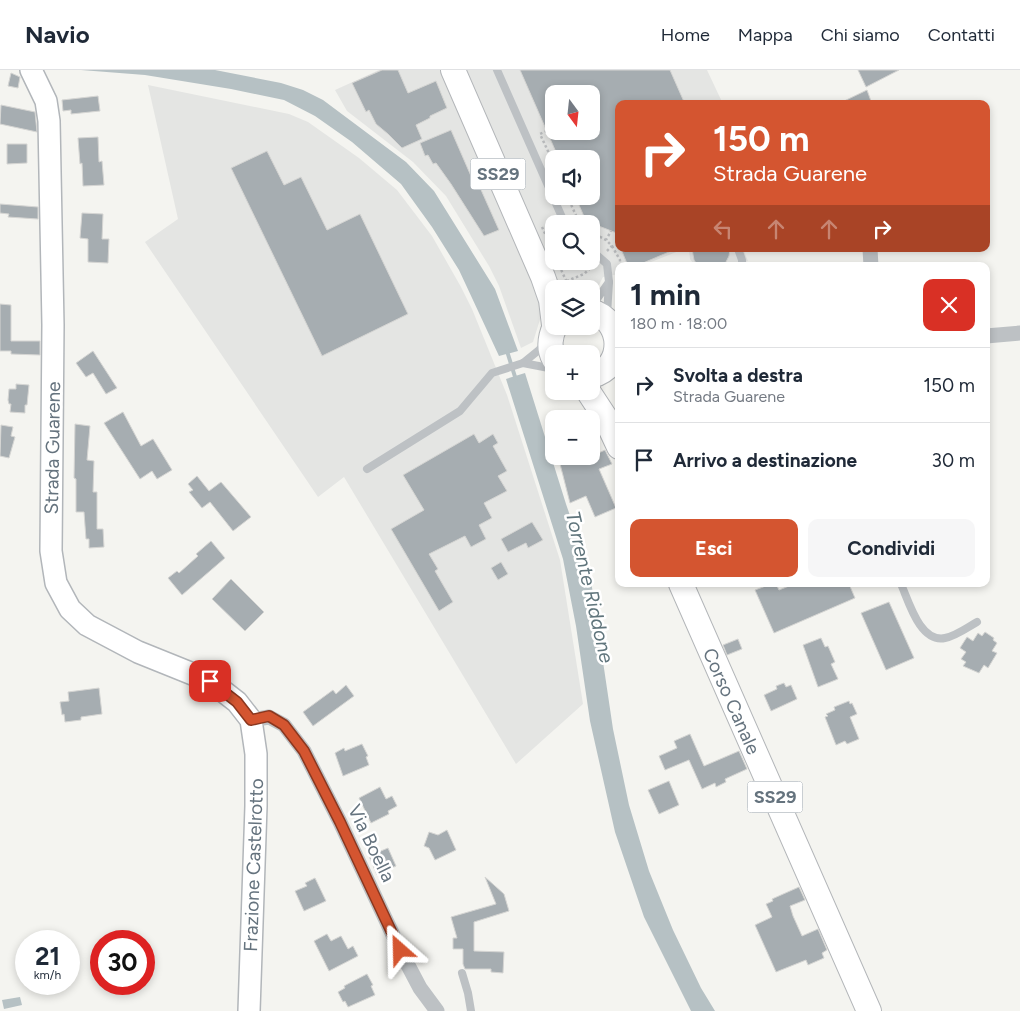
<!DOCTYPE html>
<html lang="it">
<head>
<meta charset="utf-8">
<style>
  :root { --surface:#fff; --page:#f6f6f7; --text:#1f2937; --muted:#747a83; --line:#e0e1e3; --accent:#d45530 }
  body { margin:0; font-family:Figtree,sans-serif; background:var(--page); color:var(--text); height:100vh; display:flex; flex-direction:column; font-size:19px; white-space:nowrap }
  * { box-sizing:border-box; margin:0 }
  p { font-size:16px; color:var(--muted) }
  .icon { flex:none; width:28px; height:28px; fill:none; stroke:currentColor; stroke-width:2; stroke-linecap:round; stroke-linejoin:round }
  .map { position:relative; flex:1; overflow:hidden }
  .side { position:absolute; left:615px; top:192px; width:375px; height:325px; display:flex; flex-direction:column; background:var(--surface); border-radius:10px; box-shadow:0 2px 8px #0003 }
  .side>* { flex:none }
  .top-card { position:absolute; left:615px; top:30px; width:375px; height:152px; border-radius:10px; box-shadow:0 2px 8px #0003; background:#d45530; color:#fff; overflow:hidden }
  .needle { width:32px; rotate:165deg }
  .tools { position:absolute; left:545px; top:15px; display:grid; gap:10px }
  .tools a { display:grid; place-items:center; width:55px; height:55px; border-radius:10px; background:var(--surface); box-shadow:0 2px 8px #0003; font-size:25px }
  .speed { position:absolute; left:15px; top:860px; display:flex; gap:10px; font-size:25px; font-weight:700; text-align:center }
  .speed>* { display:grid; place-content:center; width:65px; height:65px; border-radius:50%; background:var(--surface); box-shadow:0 2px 8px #0003; line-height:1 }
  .speed small { font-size:12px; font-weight:400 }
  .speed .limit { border:8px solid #d22; background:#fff; color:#111 }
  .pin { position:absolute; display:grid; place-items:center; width:42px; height:42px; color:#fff; margin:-21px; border-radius:10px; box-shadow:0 2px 8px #0006 }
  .me { position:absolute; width:55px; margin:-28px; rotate:335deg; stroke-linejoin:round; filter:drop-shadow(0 0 4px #0008) }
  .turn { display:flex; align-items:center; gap:18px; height:105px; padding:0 15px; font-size:22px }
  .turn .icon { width:65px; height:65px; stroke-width:2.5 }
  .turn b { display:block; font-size:35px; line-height:42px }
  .lanes { display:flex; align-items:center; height:48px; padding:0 15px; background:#0003; justify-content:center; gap:25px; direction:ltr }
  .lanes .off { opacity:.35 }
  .round { display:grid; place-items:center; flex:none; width:52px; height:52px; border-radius:10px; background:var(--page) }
  .summary { display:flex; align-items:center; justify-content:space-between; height:85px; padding:0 15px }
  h1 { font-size:30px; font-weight:700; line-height:38px }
  .primary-button { display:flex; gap:10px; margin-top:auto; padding:10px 15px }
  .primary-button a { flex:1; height:58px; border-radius:10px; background:var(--accent); color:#fff; font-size:20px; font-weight:700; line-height:58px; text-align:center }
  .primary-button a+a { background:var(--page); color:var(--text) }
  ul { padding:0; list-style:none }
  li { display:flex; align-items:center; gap:15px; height:75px; padding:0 15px; border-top:1px solid var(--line) }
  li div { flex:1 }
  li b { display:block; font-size:19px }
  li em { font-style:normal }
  header { display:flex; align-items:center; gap:30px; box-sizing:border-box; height:70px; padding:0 25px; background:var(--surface); border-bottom:1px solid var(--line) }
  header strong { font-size:24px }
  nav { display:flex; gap:28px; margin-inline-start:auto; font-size:18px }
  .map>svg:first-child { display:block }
  .built { fill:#e4e5e3; fill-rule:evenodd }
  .water { fill:#b6c1c4 }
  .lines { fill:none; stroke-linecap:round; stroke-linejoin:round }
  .stream { stroke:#b6c1c4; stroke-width:4 }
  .building { fill:#a6adb1; stroke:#d5d5d3; fill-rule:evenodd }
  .secondary-casing { stroke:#b2b6ba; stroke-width:24 }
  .primary-casing { stroke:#b3b6b9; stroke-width:26 }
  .path { stroke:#b9bbbd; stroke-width:2.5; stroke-dasharray:2.5 2.5; stroke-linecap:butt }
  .lane { stroke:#bdc1c4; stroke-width:8 }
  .street { stroke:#bdc1c4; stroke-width:15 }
  .secondary { stroke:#fff; stroke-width:21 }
  .primary { stroke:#fff; stroke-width:24 }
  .route-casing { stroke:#8a371f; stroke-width:12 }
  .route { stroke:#d45530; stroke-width:9 }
  .labels { text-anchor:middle; stroke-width:5; stroke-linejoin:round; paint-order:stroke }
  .shield { fill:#fff; stroke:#939da5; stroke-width:1 }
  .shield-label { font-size:18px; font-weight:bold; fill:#65737e }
  .street-label { font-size:19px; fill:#65737e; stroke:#fff }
  .water-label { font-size:20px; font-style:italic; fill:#60757c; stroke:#fff }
</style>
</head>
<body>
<header>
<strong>Navio</strong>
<nav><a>Home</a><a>Mappa</a><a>Chi siamo</a><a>Contatti</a></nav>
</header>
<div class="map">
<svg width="1020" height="941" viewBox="0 0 1020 941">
  <rect width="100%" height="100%" fill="#f4f4f0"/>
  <!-- built -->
  <g class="built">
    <path d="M379,0H707L723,34H619V179H684L641,196H619V204L603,207L598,217L591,221V219H554L542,243L533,272L521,278L499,216L489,196L446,126L413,92L347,41L335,20ZM554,24H591V61H554ZM554,89H591V126H554ZM554,154H591V191H554Z"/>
    <path d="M148,15L289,44L308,52L359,88L397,120L432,166L461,217L472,239L507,325L560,490L583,634L516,694L344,407L318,427L145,172L178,149Z"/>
    <path d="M689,179H743L748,191L736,196H695L690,189Z"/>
  </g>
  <!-- water -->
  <g class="water">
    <path d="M81,0H215L281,13L303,20L323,30L406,92L434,121L495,219L518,281L499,286L459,200L432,157L401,114L352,72L315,46L284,30L231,19L145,5Z"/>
    <path d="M525,303L566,434L590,504L613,659L629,735L649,801L673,860L701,918L715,941H691L644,847L615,762L590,651L576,556L563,489L506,309Z"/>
    <path d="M20,927L22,935L4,939L2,930Z"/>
  </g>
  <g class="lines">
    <!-- stream -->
    <path class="stream" d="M507,281L516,310"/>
  </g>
  <!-- building -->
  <g class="building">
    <path d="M382,0H398L408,23L436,11L447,38L430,46V48L416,55L422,69L402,78L388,64L376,54L369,40L366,42L352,13Z"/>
    <path d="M520,0H670L685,34H619V164L586,151L575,126H591V89H559ZM554,24H591V61H554Z"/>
    <path d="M858,0H899L866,17Z"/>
    <path d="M11,3L20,7L18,18L8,16Z"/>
    <path d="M867,20L872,34H838Z"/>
    <path d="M98,26L100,41L71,44V40L63,41L62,30Z"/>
    <path d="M1,35L35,42L37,62L0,54Z"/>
    <path d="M451,60L471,106L474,104L499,160L484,166L451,114L436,93L433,94L428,85L425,86L420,73Z"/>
    <path d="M98,67L99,92L102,91L104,115L83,116L82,93L80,94L78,68Z"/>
    <path d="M7,74H27V93L7,94Z"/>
    <path d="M267,81L284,115L301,107L327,160L360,144L408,244L322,286L231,98Z"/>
    <path d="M0,134L38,137V149L8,147L9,144L0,143Z"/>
    <path d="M82,143L103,144L102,169H109L108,193L88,192V169L80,168Z"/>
    <path d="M621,179H676L636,196H628Z"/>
    <path d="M692,179H730L729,186L724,196H698L694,190Z"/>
    <path d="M0,234L11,235V271H40V285L11,284V281H0Z"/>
    <path d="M93,281L117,318L106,324L93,303L86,307L76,293Z"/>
    <path d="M16,314L29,315L27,335H25V343L10,342L11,334H9L8,330L9,319H16Z"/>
    <path d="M123,342L141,376L153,369L172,400L157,409L152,401L140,409L104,353Z"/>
    <path d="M75,354L90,356L87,390L94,391L93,422H97V459H103L104,477L89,478V469H86L84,442H76V409L74,408Z"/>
    <path d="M1,355L13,357L11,366L15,367L9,388L0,386Z"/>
    <path d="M474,364L479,373L493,364L498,373L493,376L507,401L498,406L507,421L484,433L492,448L479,455L486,469L471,477L465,466L429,484L438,499L435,501L453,532L439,541L391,459L424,440L403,405Z"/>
    <path d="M605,380L612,394L599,399L616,438L595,447L586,426L570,433L558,386H571L575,394Z"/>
    <path d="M197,406L209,421L221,412L251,447L233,461L210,432L202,438L189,422L193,420L188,414Z"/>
    <path d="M532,452L543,470L528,478L526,473L508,482L501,469Z"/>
    <path d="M211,471L225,488L182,525L168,508L177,501L179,503L198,486L196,484Z"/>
    <path d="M501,492L508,504L498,510L491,498Z"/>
    <path d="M231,509L264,542L245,561L212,529Z"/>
    <path d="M771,514H776L779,520L794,514H849L855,528L774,563L755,520Z"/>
    <path d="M889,532L914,588L886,600L861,543Z"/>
    <path d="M985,562L994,568L993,570L997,573L992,581L997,583L988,598L984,595L979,603L963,596L966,592L961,589L966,582L960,578L967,567L973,571L978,563L982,566Z"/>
    <path d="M821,568L825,577L828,576L835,592L831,594L838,609L818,617L803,575Z"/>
    <path d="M738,569L742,579L727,585L723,575Z"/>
    <path d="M784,613L786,617L791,615L797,629L771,641L764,625L777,619L776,616Z"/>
    <path d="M346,615L354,626L313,656L303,642L333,620L336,624Z"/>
    <path d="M99,618L102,644L81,647V650L65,652L64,644L62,645L60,632L69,631L68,622Z"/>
    <path d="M849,631L850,634L852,633L857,644L850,647L859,669L847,674L845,671L836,675L825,647L828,646L826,644L835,640L834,637Z"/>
    <path d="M690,664L704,696L739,681L747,699L725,709L726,712L716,717L715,713L702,719L689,690L665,700L659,686L677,678L674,671Z"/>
    <path d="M362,674L368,686L366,687L369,695L343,706L335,683L344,678L345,681Z"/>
    <path d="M669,711L679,735L659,744L648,720Z"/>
    <path d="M380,717L386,729L392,726L397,736L388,741L389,744L371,753L359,728Z"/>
    <path d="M447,760L456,780L435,790L429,778L424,776L429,762L438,765Z"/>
    <path d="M388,778L396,796L377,805L369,786Z"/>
    <path d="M485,807L504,824L509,841L474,852V881L504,882L503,903L491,902V899H465L463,894V879H453V868H457L451,847L496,834Z"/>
    <path d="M315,808L326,831L304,841L295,821L307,816L305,813Z"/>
    <path d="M799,817L805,830L790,836L793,846L802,866L818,859L827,880L822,883L824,888L808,895L806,890L776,902L755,855L772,847L766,834L773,831L772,829Z"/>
    <path d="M327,864L331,871L341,866L348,879L353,876L358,886L329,901L314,871Z"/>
    <path d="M367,904L373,915L371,916L375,925L348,937L345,931L343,932L338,922L345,918L344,916Z"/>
  </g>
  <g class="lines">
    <!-- secondary casing -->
    <g class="secondary-casing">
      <path id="secondary" d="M31,0L46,31L49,51L53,255L51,481L56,513L70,539L87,555L138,582L210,611L237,632L251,650L256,684V736L249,941"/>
    </g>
    <!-- primary casing -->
    <g class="primary-casing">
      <g id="primary">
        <path d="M453,0L543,207L551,230L554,255"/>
        <path d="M591,241C624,250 626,298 591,306"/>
        <path d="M554,289C548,278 550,267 555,256"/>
        <path d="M588,321L605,347L619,377"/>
        <path d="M681,514L869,941"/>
      </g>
    </g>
    <!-- path -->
    <g class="path">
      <path d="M547,61L540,64L554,94"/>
      <path d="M567,126L580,154"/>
      <path d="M542,157L554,183"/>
      <path d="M591,162L606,170"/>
      <path d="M612,176L620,190V196"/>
      <path d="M607,181L612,176L606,170L611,161"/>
      <path d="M557,191L570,219"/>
      <path d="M562,213L584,204L594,195"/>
    </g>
    <!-- lane -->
    <g class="lane">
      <path d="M497,0L565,154"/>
      <path d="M738,179L742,190V196"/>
      <path d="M591,180L607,194L609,212"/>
      <path d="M591,234L597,229L609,212L607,245"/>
      <path d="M545,273L539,280L523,293L554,299"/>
      <path d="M367,399L460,341L492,303L523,293"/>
      <path d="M901,514C909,532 920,573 945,568C956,566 968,557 977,552"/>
      <path d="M462,903L468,923L471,941"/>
    </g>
    <!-- street -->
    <g class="street">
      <path d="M870,179L871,196"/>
      <path d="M986,266L1020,263"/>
      <path d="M251,650L269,647L284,655L304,681L340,752L400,880L420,918L437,941"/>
    </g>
    <!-- secondary -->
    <use href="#secondary" class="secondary"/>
    <!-- primary -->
    <use href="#primary" class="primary"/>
  </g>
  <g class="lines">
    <!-- route casing -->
    <g class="route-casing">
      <path id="route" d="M210,611L237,632L251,650L269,646L284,655L304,681L340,752L400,880"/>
    </g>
    <!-- route -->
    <use href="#route" class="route"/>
  </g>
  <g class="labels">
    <!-- shield labels -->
    <g class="shield">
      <rect x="470.5" y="88.5" width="55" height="31" rx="4"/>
      <rect x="747.5" y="711.5" width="55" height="31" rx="4"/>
    </g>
    <g class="shield-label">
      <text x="498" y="110">SS29</text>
      <text x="775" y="733">SS29</text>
    </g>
    <!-- street labels -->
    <g class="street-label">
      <text transform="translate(52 378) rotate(-89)" y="7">Strada Guarene</text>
      <text transform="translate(732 631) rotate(66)" y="7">Corso Canale</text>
      <text transform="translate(372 773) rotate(64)" y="7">Via Boella</text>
      <text transform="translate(253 795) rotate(-88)" y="7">Frazione Castelrotto</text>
    </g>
    <!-- water labels -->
    <g class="water-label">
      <text transform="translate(590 517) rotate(77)" y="7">Torrente Riddone</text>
    </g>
  </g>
</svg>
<div class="tools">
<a><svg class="needle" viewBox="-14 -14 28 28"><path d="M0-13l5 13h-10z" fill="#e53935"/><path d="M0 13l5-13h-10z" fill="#747a83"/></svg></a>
<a><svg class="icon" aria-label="sound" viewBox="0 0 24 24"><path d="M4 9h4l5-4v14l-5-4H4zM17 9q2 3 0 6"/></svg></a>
<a><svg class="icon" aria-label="search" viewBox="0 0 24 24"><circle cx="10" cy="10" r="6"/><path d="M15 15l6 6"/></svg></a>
<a><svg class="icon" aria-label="layers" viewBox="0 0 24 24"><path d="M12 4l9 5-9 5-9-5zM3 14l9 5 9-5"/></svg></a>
<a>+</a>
<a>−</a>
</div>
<div class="speed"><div>21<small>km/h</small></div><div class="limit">30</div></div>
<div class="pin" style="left:210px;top:611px;background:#d93025"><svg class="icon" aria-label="arrive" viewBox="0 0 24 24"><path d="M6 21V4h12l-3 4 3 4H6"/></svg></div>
<svg class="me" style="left:400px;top:880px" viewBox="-20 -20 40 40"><path d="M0-17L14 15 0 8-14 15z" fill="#d45530" stroke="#fff" stroke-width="4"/></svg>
<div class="top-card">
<div class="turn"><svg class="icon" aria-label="right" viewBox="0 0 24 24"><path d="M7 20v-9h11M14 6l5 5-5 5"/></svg><div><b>150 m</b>Strada Guarene</div></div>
<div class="lanes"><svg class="icon off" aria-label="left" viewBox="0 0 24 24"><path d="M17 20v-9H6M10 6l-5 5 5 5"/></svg><svg class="icon off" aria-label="ahead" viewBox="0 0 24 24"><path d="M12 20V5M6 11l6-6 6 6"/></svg><svg class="icon off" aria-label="ahead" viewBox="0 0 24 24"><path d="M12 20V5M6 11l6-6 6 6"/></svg><svg class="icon" aria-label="right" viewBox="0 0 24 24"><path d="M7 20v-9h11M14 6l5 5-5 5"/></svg></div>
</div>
<section class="side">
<div class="summary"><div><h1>1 min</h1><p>180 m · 18:00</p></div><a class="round" style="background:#d93025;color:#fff"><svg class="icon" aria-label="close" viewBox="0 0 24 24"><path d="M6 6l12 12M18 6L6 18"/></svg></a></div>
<ul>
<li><svg class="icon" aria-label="right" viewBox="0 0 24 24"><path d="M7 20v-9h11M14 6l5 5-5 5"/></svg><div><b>Svolta a destra</b><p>Strada Guarene</p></div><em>150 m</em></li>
<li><svg class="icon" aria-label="arrive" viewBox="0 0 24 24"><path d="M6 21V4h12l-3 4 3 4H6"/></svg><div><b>Arrivo a destinazione</b></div><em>30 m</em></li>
</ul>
<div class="primary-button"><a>Esci</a><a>Condividi</a></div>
</section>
</div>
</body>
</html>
